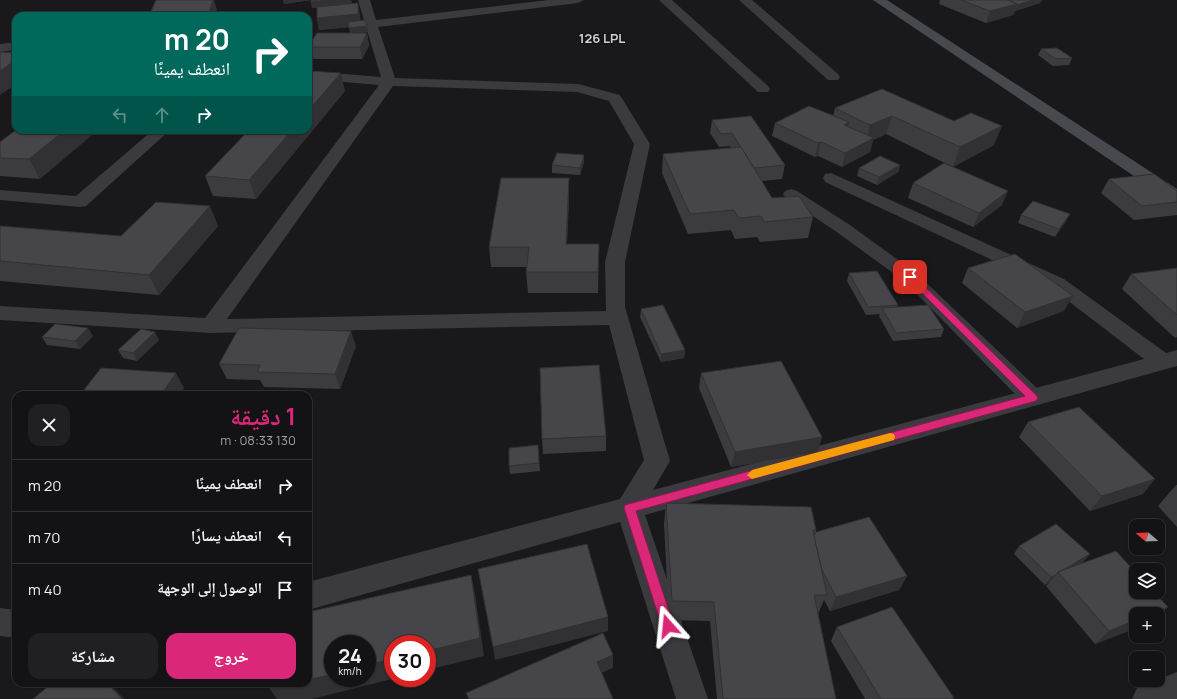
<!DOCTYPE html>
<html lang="ar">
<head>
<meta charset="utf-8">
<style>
  :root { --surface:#131214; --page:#202022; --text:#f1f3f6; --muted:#9d9ea0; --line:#323234; --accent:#db2777 }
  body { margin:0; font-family:Manrope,"Noto Naskh Arabic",sans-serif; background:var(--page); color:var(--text); direction:rtl; height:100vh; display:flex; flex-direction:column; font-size:15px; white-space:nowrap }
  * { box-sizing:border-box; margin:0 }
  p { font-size:13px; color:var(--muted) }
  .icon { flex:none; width:22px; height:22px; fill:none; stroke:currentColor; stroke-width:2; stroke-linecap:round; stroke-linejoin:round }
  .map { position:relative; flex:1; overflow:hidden; direction:ltr }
  .details { position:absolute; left:12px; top:391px; width:300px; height:296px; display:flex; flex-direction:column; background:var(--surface); border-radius:12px; box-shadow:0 1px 3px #0004,0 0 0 1px var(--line); direction:rtl }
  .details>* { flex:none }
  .top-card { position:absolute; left:12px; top:12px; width:300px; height:122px; border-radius:12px; box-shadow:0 1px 3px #0004,0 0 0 1px var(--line); direction:rtl; background:#00695c; color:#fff; overflow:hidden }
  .needle { width:26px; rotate:289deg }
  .controls { position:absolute; left:1129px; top:519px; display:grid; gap:8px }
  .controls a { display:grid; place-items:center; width:36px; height:36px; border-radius:8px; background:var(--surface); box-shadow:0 1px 3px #0004,0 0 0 1px var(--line); font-size:20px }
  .speed { position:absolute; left:324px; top:635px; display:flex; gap:8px; font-size:20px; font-weight:700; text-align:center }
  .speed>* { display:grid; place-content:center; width:52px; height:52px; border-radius:50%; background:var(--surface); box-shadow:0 1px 3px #0004,0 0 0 1px var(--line); line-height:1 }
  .speed small { font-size:10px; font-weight:400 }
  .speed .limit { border:6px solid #d22; background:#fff; color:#111 }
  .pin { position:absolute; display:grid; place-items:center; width:34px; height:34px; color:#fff; margin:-17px; border-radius:8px; box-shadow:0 2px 6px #0006 }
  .me { position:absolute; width:44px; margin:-22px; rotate:342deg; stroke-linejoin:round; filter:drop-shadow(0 0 3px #0008) }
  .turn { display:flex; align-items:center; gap:14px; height:84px; padding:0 16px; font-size:18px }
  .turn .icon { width:52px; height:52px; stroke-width:2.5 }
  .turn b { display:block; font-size:28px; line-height:34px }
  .lanes { display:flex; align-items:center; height:38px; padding:0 16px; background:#0003; justify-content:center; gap:20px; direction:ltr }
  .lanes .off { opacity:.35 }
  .round { display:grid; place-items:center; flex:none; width:42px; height:42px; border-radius:12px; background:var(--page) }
  .headline { display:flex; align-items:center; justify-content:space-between; height:68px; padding:0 16px }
  h1 { font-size:24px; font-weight:700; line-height:30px; color:var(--accent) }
  .button { display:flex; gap:8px; margin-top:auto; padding:8px 16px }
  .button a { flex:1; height:46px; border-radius:12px; background:var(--accent); color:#fff; font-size:16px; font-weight:700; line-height:46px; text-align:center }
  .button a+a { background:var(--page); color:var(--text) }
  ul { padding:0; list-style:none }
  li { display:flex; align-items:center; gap:12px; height:52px; padding:0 16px; border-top:1px solid var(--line) }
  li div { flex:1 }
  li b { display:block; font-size:15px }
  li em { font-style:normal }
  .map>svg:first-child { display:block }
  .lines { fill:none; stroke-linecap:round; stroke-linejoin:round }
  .lane { fill:#3a3a3f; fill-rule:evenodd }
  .street { fill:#3a3a3f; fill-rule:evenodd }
  .secondary { fill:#48494f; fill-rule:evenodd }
  .wall { fill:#3c3c40 }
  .shaded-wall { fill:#313134 }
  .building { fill:#46464a; stroke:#313134 }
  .route { fill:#db2777; stroke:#8e194d }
  .slow { fill:#f59e0b }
  .labels { text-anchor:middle; stroke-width:3; stroke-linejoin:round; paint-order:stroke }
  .far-neighbourhood-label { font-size:13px; font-weight:bold; fill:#cdced5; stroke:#141315 }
</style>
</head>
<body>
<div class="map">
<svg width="1177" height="699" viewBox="0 0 1177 699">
  <rect width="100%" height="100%" fill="#19181a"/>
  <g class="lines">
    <!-- lane -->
    <path class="lane" d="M791,189L797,191L850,225L916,273L1041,392L1044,398L1041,404L1033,406L1025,404L904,281L838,233L785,197L783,194L785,191Z"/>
    <!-- street -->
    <g class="street">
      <path d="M358,0H370L376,20L548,0H584L578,3L378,27L395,78L578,84L620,95L650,144L625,262V307L670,461L653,490L1144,359L1050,287L825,182L823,178L825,174L831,173L1064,279L1166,353L1177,350V366L645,515L708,699H676L620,522L308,610V582L620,499L644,460L609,325L211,333L0,320V306L205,318L379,85L308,79V71L381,77ZM393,86L577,92L609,101L634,144L605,262L606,311L227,319Z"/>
      <path d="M659,0H672L768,86L770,89L768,92H758Z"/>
      <path d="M739,0H752L838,74L840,77L838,80H828Z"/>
      <path d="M16,42V50L0,52V44Z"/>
      <path d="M153,130H170L86,206L80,207L0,200V190L76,196Z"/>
      <path d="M0,608L16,610V638L0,636Z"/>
      <path d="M1177,672V699H1132L1137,688Z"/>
    </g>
    <!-- secondary -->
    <path class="secondary" d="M873,0H887L1177,189V202L1171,201Z"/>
  </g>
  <!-- wall -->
  <g class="wall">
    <path d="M283,0H351L352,4L360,15V21L368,32L357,33H367L369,46L362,59H311L308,47L350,33L349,27L319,30L317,18V8H312L311,0L284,4Z"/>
    <path d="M940,0H1042L1040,3L1015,11L1013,15L986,23L939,4Z"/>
    <path d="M1041,49L1072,58L1069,65L1053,66L1038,55Z"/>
    <path d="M882,89L994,145L953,167L886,134L873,140L870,152L842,167L818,156L815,157L772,136L775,123L833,116L835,108Z"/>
    <path d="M345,91L256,199L213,196L205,176Z"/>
    <path d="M712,120L785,165L782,179L762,181L772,198L813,217L808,238L760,242L757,237L735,239L731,230L688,234L662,173L663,154L731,148L730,146L719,147L710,133Z"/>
    <path d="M16,130L40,179L0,176V142Z"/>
    <path d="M584,155V162L580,175L552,173V165Z"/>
    <path d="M900,165L898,172L877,185L857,176L859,168Z"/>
    <path d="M1109,179L1177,191V215L1134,220L1101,193Z"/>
    <path d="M913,183L1002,205L973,227L908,198Z"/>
    <path d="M569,198L567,244H599L598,293H528L526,272L527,267H491L489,247Z"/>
    <path d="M1070,214L1066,221L1055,237L1018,223L1021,215Z"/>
    <path d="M0,226L121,236L218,226L159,295L0,281Z"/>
    <path d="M968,268L1064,311L1017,328L962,283Z"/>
    <path d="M1177,268V337L1175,338L1122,289L1131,274Z"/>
    <path d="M849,273L898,305L897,307L944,329L941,337L893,341L879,316L880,314L866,315L847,281Z"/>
    <path d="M641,309L685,350L684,358L661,362L640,317Z"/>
    <path d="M93,336L80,349L47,345L42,337Z"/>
    <path d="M159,340L137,361L123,358L118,350Z"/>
    <path d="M356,346L340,389L264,387L260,380L227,379L219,364Z"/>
    <path d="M701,373L822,437L817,452L731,467L699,388Z"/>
    <path d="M1028,422L1143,494L1090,511L1019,437Z"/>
    <path d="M606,436V451L543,454L542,439Z"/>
    <path d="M538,445L540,471L510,474L509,466Z"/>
    <path d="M1176,485H1177V527L1158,506Z"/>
    <path d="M666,503L816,530V532L907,576L899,590L830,611L824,600L818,614L836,699H717L710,621L669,620L664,524Z"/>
    <path d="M1019,546L1090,554L1083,562L1078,565L1168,607L1158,616V614H1136V628L1095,644L1046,586L1050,582L1045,585L1014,554Z"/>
    <path d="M837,627L953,699H865L831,641Z"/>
  </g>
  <!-- shaded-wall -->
  <g class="shaded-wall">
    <path d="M213,0H214L217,10L215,16H183Z"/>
    <path d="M283,0H311L284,4Z"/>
    <path d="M333,0H351L352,4L312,8L311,2Z"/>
    <path d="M1033,0H1042L1040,3L1015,11L1017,5Z"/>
    <path d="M358,3L360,15L361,26L319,30L317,18Z"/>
    <path d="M1017,4L1013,15L986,23L990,11Z"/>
    <path d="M367,26L368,32L351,34L349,28Z"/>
    <path d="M367,33L369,46L362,59L360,47Z"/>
    <path d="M16,60V84L0,95V71Z"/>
    <path d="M341,73L345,91L256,199L249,180L292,130H308V111Z"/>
    <path d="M892,116L886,134L873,140L870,152L842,167L845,153L866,142L870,125Z"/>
    <path d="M849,122L846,136L844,125Z"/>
    <path d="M1002,126L994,145L953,167L960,147Z"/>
    <path d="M65,130H98L40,179L29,159Z"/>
    <path d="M821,142L818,156L815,157L818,143Z"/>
    <path d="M584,155V162L580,175V168Z"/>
    <path d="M900,165L898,172L877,185L879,177Z"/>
    <path d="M569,178V198L566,265V244Z"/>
    <path d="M1008,191L1002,205L973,227L979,213Z"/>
    <path d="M210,206L218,226L159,295L149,275Z"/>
    <path d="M1070,214L1066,221L1055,237L1059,229Z"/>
    <path d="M1073,296L1064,311L1017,328L1025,312Z"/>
    <path d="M88,328L93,336L80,349L75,341Z"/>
    <path d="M351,331L356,346L340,389L335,374Z"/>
    <path d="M155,332L159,340L137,361L133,353Z"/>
    <path d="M685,350L684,358L661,362V354Z"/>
    <path d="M176,373L184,388L180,395H161Z"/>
    <path d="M822,437L817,452L731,467L735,452Z"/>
    <path d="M1155,479L1143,494L1090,511L1102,496Z"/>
    <path d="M1090,554L1083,562L1061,575L1059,573Z"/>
    <path d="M471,575L475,594L484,656L427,670V651Z"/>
    <path d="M1056,575L1050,582L1045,585L1051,577Z"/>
    <path d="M907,576L899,590L830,611L836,597Z"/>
    <path d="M1168,607L1158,616V614H1151Z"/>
    <path d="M608,617V631L495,660L493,647Z"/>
    <path d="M1136,620V628L1095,644L1109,631Z"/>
    <path d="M613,655V668L597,675V662Z"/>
    <path d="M393,659V678H396L312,699H277L270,689L295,683H308V680L333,674V678H367V665Z"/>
    <path d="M107,683H109L124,699H122Z"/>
  </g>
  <!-- building -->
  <g class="building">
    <path d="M156,0H213L209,14L183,16H149Z"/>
    <path d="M311,0H333L311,2Z"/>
    <path d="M961,0H1008L1017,4L990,11Z"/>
    <path d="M1008,0H1033L1017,5V4Z"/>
    <path d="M358,3V14L317,18V7Z"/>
    <path d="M365,20L367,26L349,28L348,22Z"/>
    <path d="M317,33H367L360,47H308Z"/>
    <path d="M1057,48L1072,58L1056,59L1041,49Z"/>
    <path d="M0,52L16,53V60L0,71Z"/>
    <path d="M308,71L341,73L308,111Z"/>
    <path d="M882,89L954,121L971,113L1002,126L960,147L892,116L870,125L835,108Z"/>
    <path d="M809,106L849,122L844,125L874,138L845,153L821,142L818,143L775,123Z"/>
    <path d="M751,116L785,165L754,168L732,133L721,134L712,120Z"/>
    <path d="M16,130H65L29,159L0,158V142Z"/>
    <path d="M249,130H292L249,180L205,176Z"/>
    <path d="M741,147L772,198L799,196L813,217L764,222L761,216L739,218L734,210L690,214L663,154Z"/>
    <path d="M557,153L584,155L580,168L552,165Z"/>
    <path d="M880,156L900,165L879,177L859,168Z"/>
    <path d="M944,163L1008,191L979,213L913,183Z"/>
    <path d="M1154,174L1177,191V202L1142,206L1109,179Z"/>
    <path d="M501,178H569L566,244H599L598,272H526L529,247H489Z"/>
    <path d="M1033,201L1070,214L1059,229L1021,215Z"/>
    <path d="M156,202L210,206L149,275L0,261V226L121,236Z"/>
    <path d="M1015,254L1073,296L1025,312L968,268Z"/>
    <path d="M1177,268V315L1131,274Z"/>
    <path d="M877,271L898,305L868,307L849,273Z"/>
    <path d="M663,305L685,350L661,354L641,309Z"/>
    <path d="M928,305L944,329L896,333L882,308Z"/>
    <path d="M55,324L88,328L75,341L42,337Z"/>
    <path d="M239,328L351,331L335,374L257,372L260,365L219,364Z"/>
    <path d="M141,329L155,332L133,353L118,350Z"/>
    <path d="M781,361L822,437L735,452L701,373Z"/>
    <path d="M599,365L606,436L542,439L540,368Z"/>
    <path d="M101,368L176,373L161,395H80Z"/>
    <path d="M1079,407L1155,479L1102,496L1028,422Z"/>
    <path d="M538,445L539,463L509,466V448Z"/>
    <path d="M666,503L811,507L816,530H813L827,595H814L836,699H723L714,602L672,601Z"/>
    <path d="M869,517L907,576L836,597L822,570L814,536L816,532Z"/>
    <path d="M1056,524L1090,554L1063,570L1058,572L1056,575L1051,577L1019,546Z"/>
    <path d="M587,544L608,617L493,647L478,569Z"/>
    <path d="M1116,551L1136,573V592H1154L1168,607L1151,614H1136V620L1109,631L1058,572Z"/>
    <path d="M471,575L480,638L427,651V644H393V659L367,665V644H333V674L308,680V612Z"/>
    <path d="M892,607L954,698L951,699H881L837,627Z"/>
    <path d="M603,633L613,655L597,662L613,699H469L466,693Z"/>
    <path d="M52,683H107L122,699H33Z"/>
    <path d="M271,683H295L270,689Z"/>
  </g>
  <!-- route -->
  <path class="route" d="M910,274L913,275L1036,395L1038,398L1036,401L636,511L674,626L672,630L668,632L663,630L624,508L625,505L1025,396L906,277Z"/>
  <!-- slow -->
  <path class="slow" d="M890,433L894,434L895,437L894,440L752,479L747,475L752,470Z"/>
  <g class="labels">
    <!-- far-neighbourhood labels -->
    <g class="far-neighbourhood-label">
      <text x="602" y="43">126 LPL</text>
    </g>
  </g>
</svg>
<div class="controls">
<a><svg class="needle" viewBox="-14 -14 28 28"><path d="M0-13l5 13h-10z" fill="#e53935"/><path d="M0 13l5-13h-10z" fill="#9d9ea0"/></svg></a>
<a><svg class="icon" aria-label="layers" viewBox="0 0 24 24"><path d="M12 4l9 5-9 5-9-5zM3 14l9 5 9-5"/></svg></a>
<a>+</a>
<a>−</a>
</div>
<div class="speed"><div>24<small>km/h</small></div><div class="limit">30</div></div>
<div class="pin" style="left:910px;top:277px;background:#d93025"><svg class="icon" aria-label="arrive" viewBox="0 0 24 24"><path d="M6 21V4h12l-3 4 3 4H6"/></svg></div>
<svg class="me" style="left:668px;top:626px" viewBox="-20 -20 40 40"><path d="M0-17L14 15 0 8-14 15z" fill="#db2777" stroke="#fff" stroke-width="4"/></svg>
<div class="top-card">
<div class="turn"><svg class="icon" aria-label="right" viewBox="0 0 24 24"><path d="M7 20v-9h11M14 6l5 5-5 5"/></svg><div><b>20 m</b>انعطف يمينًا</div></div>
<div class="lanes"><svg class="icon off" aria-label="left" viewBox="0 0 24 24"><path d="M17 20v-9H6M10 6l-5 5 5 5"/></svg><svg class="icon off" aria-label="ahead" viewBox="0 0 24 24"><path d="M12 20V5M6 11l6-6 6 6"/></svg><svg class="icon" aria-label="right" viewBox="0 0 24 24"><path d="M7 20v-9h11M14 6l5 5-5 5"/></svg></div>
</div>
<section class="details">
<div class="headline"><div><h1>1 دقيقة</h1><p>130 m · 08:33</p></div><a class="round"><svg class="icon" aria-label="close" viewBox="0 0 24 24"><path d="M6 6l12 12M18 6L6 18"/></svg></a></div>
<ul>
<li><svg class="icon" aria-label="right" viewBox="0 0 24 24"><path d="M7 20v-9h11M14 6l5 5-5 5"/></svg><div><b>انعطف يمينًا</b></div><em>20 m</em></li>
<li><svg class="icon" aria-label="left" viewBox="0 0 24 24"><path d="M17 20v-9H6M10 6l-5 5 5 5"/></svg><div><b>انعطف يسارًا</b></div><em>70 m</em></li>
<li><svg class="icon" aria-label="arrive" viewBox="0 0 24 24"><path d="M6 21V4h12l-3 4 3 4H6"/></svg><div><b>الوصول إلى الوجهة</b></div><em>40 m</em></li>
</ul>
<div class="button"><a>خروج</a><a>مشاركة</a></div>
</section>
</div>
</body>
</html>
